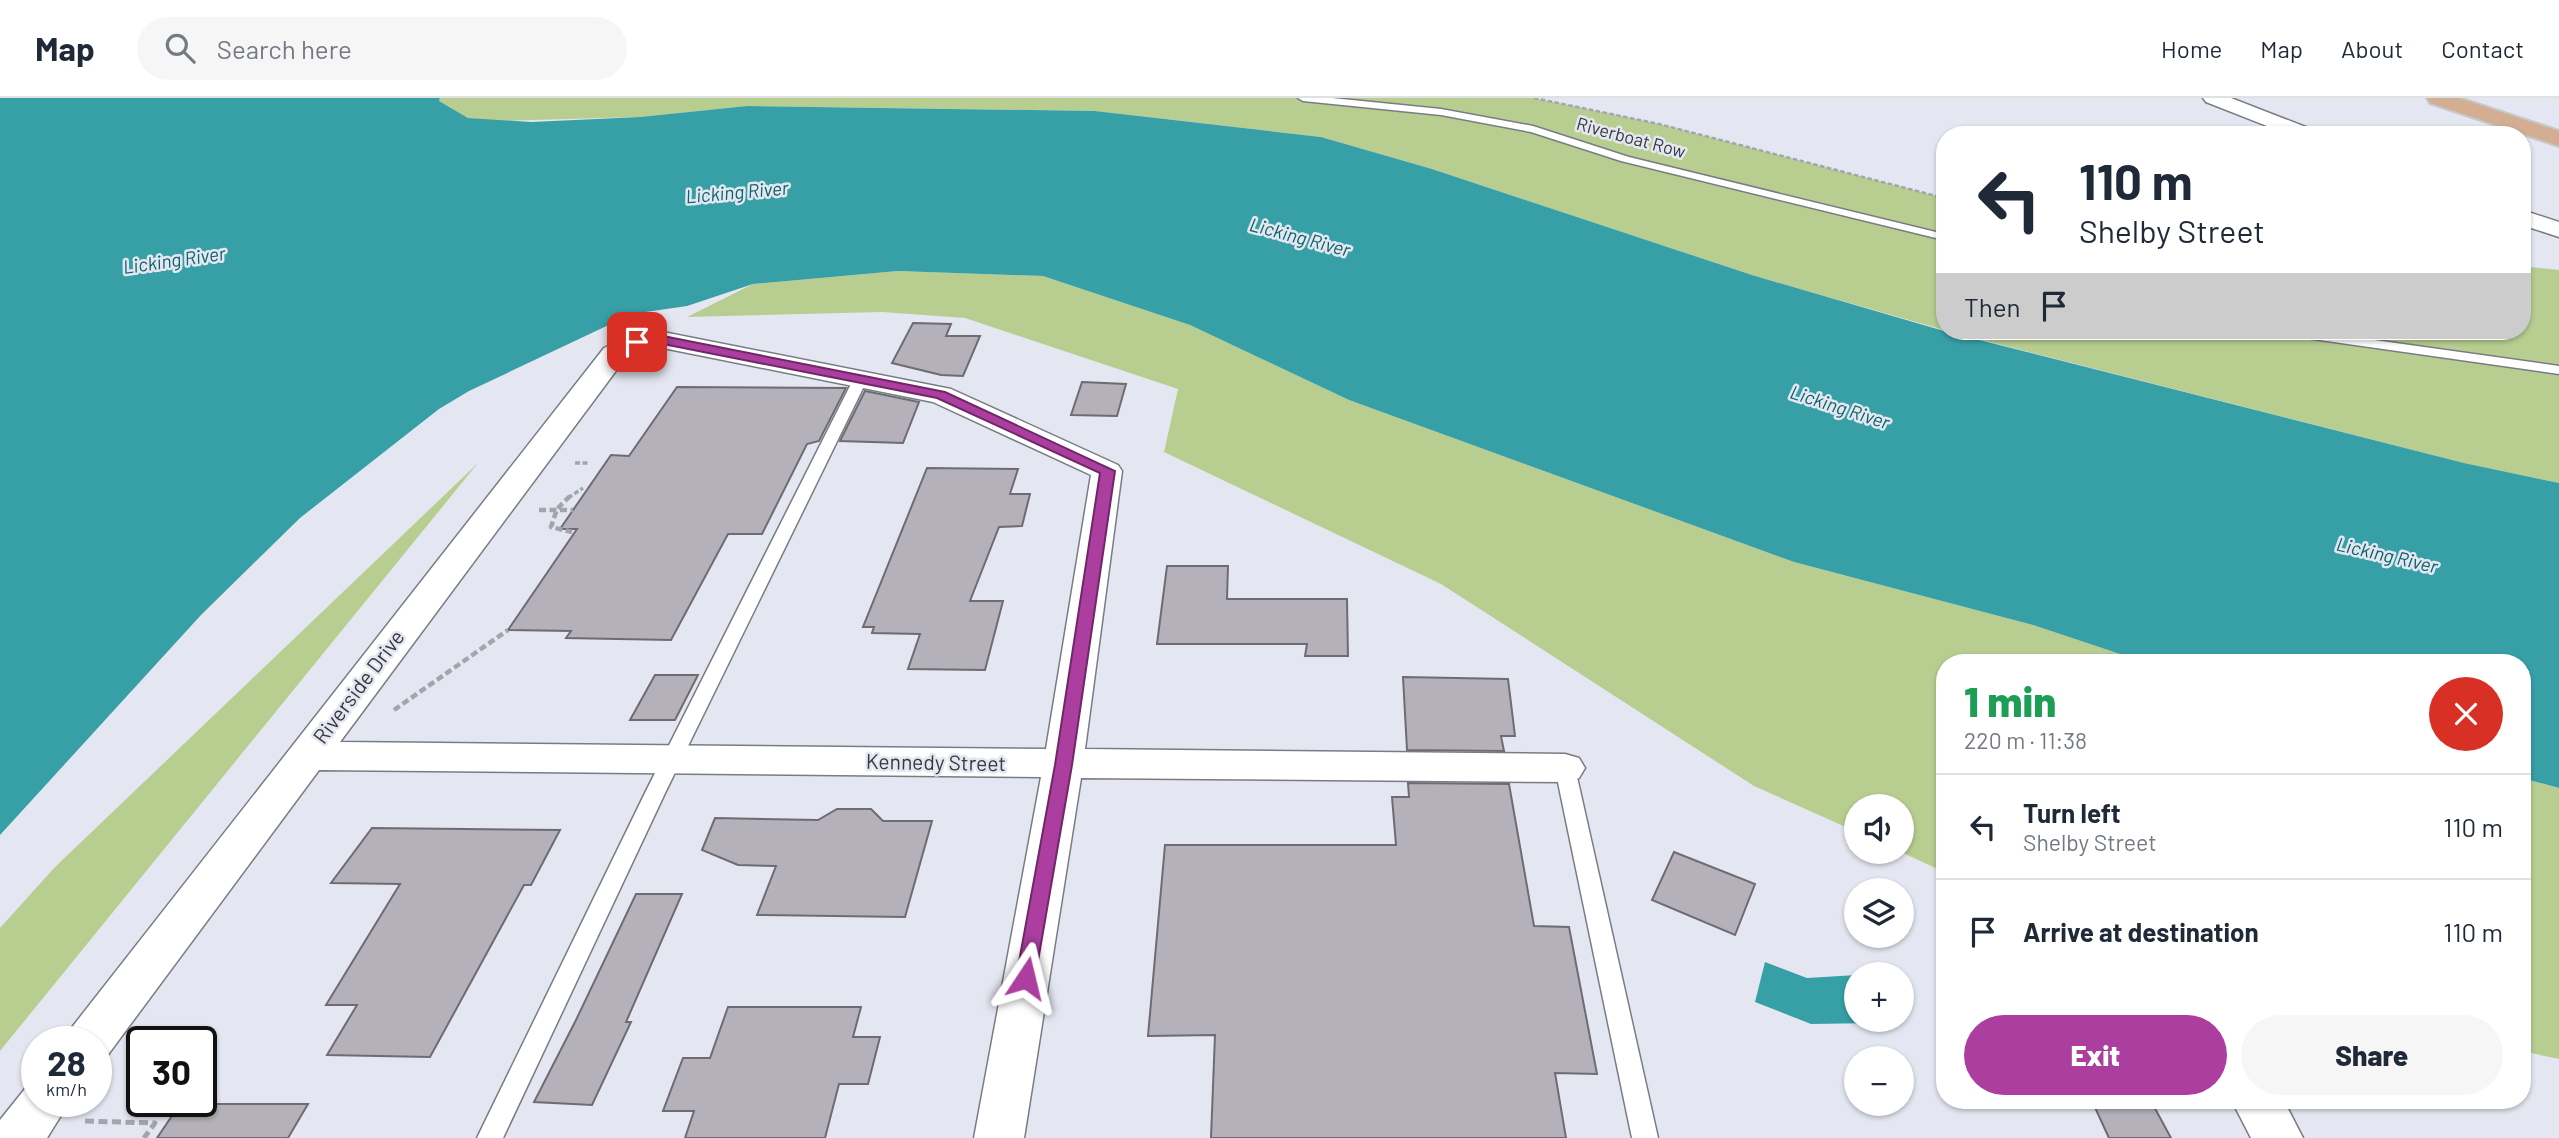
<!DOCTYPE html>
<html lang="en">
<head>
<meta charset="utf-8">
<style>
  :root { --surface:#fff; --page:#f6f6f7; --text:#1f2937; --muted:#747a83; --line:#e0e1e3; --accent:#ab3e9e }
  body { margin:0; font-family:Barlow,sans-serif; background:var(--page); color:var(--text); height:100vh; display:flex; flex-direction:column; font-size:26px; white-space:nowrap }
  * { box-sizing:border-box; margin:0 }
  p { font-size:23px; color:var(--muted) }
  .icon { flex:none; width:38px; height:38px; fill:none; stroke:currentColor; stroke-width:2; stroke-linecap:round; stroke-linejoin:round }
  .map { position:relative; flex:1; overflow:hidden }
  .sheet { position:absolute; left:1936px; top:556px; width:595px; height:455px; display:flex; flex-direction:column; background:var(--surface); border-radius:28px; box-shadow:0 2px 5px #0004 }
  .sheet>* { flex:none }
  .guide { position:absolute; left:1936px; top:28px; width:595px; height:214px; border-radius:28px; box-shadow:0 2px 5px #0004; background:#fff; color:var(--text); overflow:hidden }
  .buttons { position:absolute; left:1844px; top:696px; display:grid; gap:14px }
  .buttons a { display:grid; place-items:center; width:70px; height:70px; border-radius:50%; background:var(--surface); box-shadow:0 2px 5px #0004; font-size:35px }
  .speed { position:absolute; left:21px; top:928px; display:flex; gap:14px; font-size:35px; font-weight:700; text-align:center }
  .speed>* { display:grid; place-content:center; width:91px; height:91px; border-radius:50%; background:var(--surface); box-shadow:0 2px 5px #0004; line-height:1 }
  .speed small { font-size:18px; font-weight:400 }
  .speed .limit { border:4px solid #111; border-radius:10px; background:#fff; color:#111 }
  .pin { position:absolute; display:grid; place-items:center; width:60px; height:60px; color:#fff; margin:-30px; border-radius:14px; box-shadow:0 4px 10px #0006 }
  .me { position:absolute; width:77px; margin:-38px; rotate:10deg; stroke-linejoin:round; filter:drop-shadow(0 0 5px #0008) }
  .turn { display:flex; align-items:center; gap:24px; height:147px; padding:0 28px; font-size:32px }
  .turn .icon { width:91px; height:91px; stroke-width:2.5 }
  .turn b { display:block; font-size:49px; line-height:60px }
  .then { display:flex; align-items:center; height:66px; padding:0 28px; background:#0003; gap:14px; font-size:26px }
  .round { display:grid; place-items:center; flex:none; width:74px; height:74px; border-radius:37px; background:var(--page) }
  .headline { display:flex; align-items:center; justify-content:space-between; height:119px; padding:0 28px }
  h1 { font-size:42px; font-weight:800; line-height:52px; color:#1e9e55 }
  .action { display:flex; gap:14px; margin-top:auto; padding:14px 28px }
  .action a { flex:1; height:80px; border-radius:42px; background:var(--accent); color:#fff; font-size:28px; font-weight:800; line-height:80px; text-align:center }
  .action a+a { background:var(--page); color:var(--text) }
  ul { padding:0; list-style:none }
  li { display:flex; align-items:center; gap:21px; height:105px; padding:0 28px; border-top:2px solid var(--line) }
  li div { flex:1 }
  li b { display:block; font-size:26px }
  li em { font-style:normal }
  header { display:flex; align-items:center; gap:42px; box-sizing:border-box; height:98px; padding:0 35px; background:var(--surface); border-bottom:2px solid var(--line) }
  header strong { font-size:33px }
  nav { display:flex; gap:38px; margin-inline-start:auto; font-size:24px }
  .search { width:490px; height:63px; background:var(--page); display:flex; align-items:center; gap:18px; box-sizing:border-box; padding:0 24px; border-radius:38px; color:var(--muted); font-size:26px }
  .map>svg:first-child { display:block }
  .green { fill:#b8ce90 }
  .water { fill:#37a0a7 }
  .building { fill:#b5b1ba; stroke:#6f6b73; stroke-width:2 }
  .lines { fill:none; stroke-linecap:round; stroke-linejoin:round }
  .lane-casing { stroke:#797c84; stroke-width:3 }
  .street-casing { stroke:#797c84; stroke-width:3 }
  .primary-casing { stroke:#c7c8c9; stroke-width:4 }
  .path-far3 { stroke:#a3a5ac; stroke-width:2.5; stroke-dasharray:4.5 2.5; stroke-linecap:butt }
  .path-far2 { stroke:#a3a5ac; stroke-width:3.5; stroke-dasharray:5 2.5; stroke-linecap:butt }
  .path-far1 { stroke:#a3a5ac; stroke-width:4.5; stroke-dasharray:7 3.5; stroke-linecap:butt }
  .path { stroke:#a3a5ac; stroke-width:5; stroke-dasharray:9 4.5; stroke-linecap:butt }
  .lane { fill:#fff; fill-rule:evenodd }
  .street { fill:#fff; fill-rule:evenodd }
  .primary { fill:#d4ae93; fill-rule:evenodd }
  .route { fill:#ab3e9e; stroke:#6f2867; stroke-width:2 }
  .labels { text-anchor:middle; stroke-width:5; stroke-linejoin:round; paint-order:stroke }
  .far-street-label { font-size:18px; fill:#38393d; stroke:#e4e7f1 }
  .far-water-label { font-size:19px; font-style:italic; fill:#0b6368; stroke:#e4e7f1 }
  .street-label { font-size:21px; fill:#38393d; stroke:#e4e7f1 }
</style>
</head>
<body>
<header>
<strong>Map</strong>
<div class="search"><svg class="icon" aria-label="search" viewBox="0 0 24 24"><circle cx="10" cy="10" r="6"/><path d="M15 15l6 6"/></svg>Search here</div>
<nav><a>Home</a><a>Map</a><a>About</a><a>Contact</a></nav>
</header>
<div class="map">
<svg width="2559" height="1040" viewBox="0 0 2559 1040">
  <rect width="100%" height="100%" fill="#e4e7f1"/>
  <!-- green -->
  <g class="green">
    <path d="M440,0H1534L1659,26L1944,100V232L1752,177L1432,71L1321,39L1095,13L747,8L640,19L498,23L468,20L439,3Z"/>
    <path d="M2522,168L2559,172V385L2464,365L1947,233H2522Z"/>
    <path d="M898,173L1043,178L1190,227L1349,302L1794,464L2033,527L2147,565H1944V774L1901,754L1902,709H1857V734L1754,688L1441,486L1164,354L1178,291L965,220L882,214L687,219L753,186Z"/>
    <path d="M478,365L0,953V830L55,769Z"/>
    <path d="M2522,680L2559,690V961L2522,953Z"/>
  </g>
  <!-- water -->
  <g class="water">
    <path d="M0,0H440L439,3L468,20L531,24L640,19L747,8L1095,13L1321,39L1432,71L1752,177L1944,233L2464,365L2559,385V690L2522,680V565H2147L2033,527L1794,464L1349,302L1190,227L1043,178L898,173L753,186L687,208L632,216L469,293L439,311L300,420L201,517L0,737Z"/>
    <path d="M1765,864L1807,880L1857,877V922L1876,925L1811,926L1755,904Z"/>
  </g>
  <!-- building -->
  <g class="building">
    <path d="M913,225L951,226L946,238H980L963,278L941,277L892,265Z"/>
    <path d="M1082,284L1126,286L1117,318L1071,317Z"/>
    <path d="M677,289L846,290L819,343L807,346L762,436H728L671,542L566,540L571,533L508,532L577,431H560L611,357L629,358Z"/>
    <path d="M865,293L919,304L903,345L840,343Z"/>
    <path d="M927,370L1018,371L1010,396H1030L1022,428L999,429L970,503H1003L985,572L908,571L920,536L872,535L874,529H863Z"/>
    <path d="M1167,468H1228L1227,501H1347L1348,558H1305L1307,546H1157Z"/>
    <path d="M655,577H698L675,622H630Z"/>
    <path d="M1403,579L1508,581L1515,638H1501L1504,653L1407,652Z"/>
    <path d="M1408,685L1509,686L1534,828L1569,829L1597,976L1555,975L1566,1040H1211L1215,937L1148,938L1165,747H1396L1392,699H1409Z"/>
    <path d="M837,711H871L883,723H932L905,819L757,817L776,768L738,767L702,752L715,720L818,722Z"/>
    <path d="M372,730L560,732L531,787H524L430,959L327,957L357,907H326L400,786L331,785Z"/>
    <path d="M1674,754L1755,786L1735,837L1652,802Z"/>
    <path d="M636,796H682L626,924H631L592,1007L534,1004L576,922Z"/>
    <path d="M728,909H861L853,939H880L868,986H839L825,1040H685L694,1013H663L683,960H710Z"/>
    <path d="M2092,1003H2151L2171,1040H2109Z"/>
    <path d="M180,1006H308L288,1040H157Z"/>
  </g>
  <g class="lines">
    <!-- lane casing -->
    <g class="lane-casing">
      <g id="lane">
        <path d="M1298,0H1332L1441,11L1533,28L1629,59L1944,136V142L1621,63L1531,34L1441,17L1303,3Z"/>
        <path d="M2278,233H2310L2559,268V276L2284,237Z"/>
        <path d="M861,276L868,280L666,693L503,1040H477L646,693L854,280Z"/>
        <path d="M1565,663L1572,665L1575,670L1658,1040H1632L1555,670L1558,665Z"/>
      </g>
    </g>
    <!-- street casing -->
    <g class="street-casing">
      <g id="street">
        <path d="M2203,0H2231L2316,33L2319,37H2290L2206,4Z"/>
        <path d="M2522,112L2559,124V139L2522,127Z"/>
        <path d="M658,233L951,291L1118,367L1122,373L1085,651L1565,656L1579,660L1585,670L1579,680L1565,684L1081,680L1024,1040H974L1041,679L319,672L107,958L96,962V943H66L73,928L604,250L628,238ZM658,249L933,304L1091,377L1046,651L340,644L624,262L644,251Z"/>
        <path d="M37,984V1003H70L47,1040H0V1022L28,987Z"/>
        <path d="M2232,1003H2284L2303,1040H2251Z"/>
      </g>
    </g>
    <!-- primary casing -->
    <g class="primary-casing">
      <path id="primary" d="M2427,0H2459L2559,33V48L2430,5Z"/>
    </g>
    <!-- path-far3 -->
    <path class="path-far3" d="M1534,0L1659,26L1944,100"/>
    <!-- path-far2 -->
    <g class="path-far2">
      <path d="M575,365H588"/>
      <path d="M568,400L583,390"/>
    </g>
    <!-- path-far1 -->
    <g class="path-far1">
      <path d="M570,398L557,411L551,429L572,434"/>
      <path d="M539,412H573"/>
      <path d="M394,612L508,532"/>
    </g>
    <!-- path -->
    <g class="path">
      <path d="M130,966L142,967"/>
      <path d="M85,1023L155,1025L144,1040"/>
    </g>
    <!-- lane -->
    <use href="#lane" class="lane"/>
    <!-- street -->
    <use href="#street" class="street"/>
    <!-- primary -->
    <use href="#primary" class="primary"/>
  </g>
  <!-- route -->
  <path class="route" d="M658,237L945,294L1115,373L1072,667L1034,886L1026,889L1019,886L1016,880L1055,667L1100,375L937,300L658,245L637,248L631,244Z"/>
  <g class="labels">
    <!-- far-street labels -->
    <g class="far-street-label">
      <text transform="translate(1631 40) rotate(15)" y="6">Riverboat Row</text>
    </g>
    <!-- far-water labels -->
    <g class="far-water-label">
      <text transform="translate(737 94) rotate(-5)" y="7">Licking River</text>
      <text transform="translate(1300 139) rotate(15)" y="7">Licking River</text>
      <text transform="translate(174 162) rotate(-8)" y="7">Licking River</text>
      <text transform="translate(1840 309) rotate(18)" y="7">Licking River</text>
      <text transform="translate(2387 457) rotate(13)" y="7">Licking River</text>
    </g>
    <!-- street labels -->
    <g class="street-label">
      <text transform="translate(359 589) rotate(-53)" y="7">Riverside Drive</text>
      <text transform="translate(936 665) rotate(1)" y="7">Kennedy Street</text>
    </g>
  </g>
</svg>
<div class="buttons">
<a><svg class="icon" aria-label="sound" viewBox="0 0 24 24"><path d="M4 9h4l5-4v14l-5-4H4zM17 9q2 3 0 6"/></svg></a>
<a><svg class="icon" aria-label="layers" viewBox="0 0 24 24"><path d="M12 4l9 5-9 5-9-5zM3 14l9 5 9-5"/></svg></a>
<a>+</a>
<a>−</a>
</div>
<div class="speed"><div>28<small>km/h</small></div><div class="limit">30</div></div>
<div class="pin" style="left:637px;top:244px;background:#d93025"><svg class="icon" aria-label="arrive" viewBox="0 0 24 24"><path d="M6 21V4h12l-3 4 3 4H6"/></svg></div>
<svg class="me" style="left:1026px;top:880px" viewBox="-20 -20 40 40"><path d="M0-17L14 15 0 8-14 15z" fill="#ab3e9e" stroke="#fff" stroke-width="4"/></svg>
<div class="guide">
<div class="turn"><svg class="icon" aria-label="left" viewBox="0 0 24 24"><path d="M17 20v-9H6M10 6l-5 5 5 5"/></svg><div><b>110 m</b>Shelby Street</div></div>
<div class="then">Then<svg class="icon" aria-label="arrive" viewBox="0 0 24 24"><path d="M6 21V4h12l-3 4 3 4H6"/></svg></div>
</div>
<section class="sheet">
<div class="headline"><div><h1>1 min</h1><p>220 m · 11:38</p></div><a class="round" style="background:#d93025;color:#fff"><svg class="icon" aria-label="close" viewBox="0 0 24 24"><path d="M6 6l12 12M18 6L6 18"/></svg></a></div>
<ul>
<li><svg class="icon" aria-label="left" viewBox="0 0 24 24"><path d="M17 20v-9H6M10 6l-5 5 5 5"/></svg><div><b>Turn left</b><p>Shelby Street</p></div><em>110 m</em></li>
<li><svg class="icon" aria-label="arrive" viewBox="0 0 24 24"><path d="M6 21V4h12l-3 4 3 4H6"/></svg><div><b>Arrive at destination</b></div><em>110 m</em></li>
</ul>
<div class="action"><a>Exit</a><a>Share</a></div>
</section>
</div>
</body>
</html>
